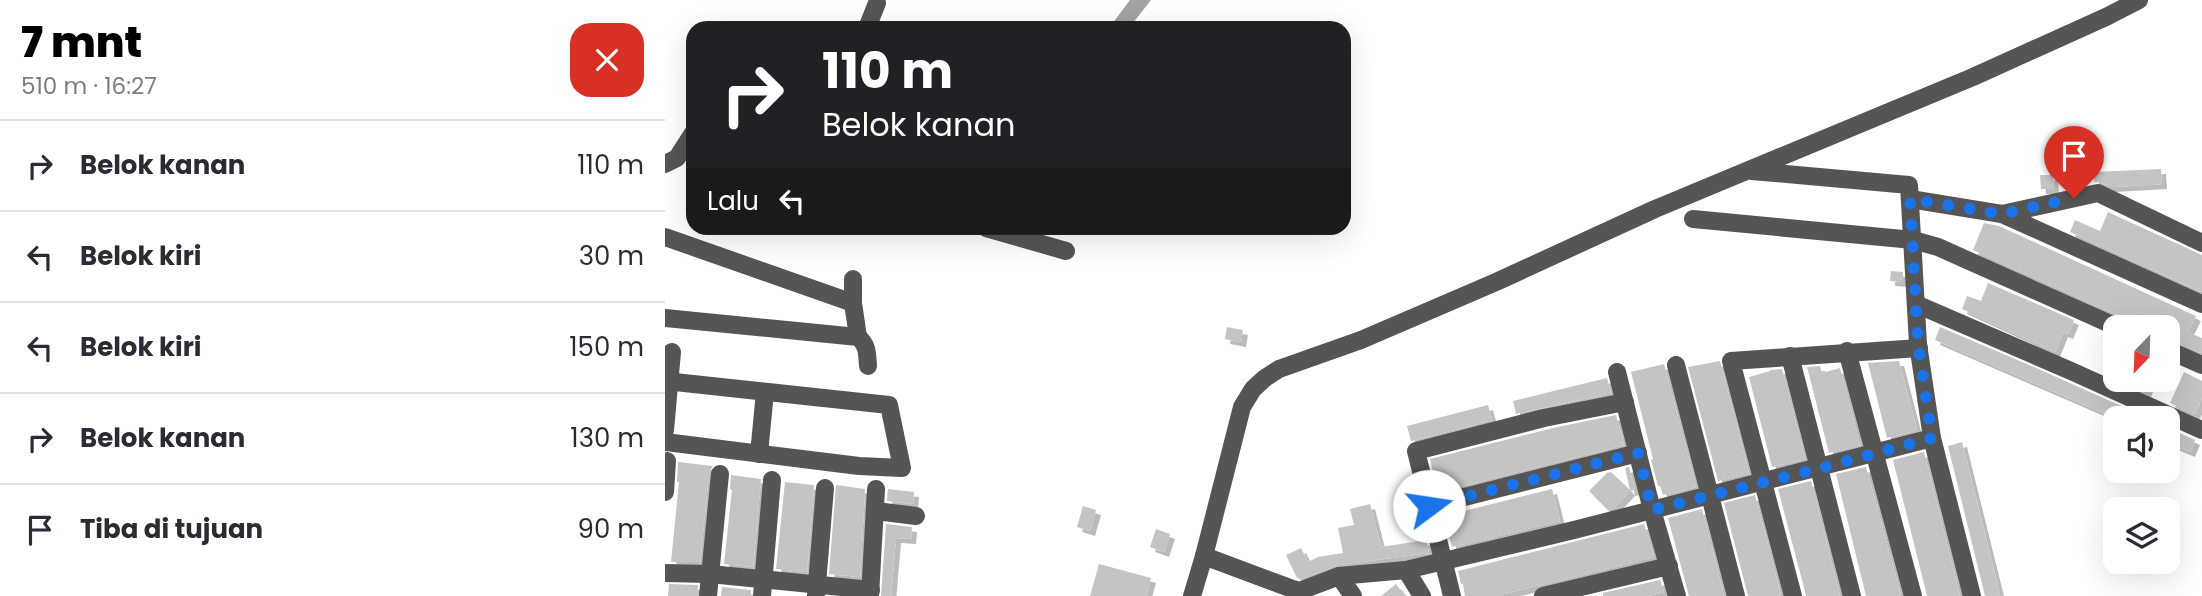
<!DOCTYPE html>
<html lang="id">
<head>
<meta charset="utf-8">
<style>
  :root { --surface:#fff; --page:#f2f2f3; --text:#2b2b33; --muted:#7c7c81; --line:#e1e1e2; --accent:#000 }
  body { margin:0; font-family:Poppins,sans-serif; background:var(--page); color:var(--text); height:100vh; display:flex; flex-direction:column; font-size:26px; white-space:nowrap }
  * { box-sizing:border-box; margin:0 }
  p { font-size:23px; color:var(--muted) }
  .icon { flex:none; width:38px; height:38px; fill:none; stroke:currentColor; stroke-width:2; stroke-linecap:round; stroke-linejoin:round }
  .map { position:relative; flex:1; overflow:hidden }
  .details { display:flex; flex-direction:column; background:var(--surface); width:665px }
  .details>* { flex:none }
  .guide { position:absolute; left:21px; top:21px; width:665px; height:214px; border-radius:21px; box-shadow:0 7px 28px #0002; background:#202124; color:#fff; overflow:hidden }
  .needle { width:46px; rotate:203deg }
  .buttons { position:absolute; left:1438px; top:315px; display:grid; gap:14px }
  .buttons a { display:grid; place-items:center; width:77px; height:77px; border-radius:14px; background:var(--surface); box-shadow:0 7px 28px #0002; font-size:35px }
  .pin { position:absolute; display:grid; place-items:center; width:60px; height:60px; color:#fff; margin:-72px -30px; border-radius:50% 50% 50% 0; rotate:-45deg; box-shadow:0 0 7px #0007 }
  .pin .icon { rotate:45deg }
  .me { position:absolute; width:77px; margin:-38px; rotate:76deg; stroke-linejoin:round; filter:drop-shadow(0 0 5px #0008) }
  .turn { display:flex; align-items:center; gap:24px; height:147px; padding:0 21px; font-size:32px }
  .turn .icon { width:91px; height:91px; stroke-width:2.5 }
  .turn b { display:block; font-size:49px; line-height:60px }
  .then { display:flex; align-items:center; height:66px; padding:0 21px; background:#0003; gap:14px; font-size:26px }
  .round { display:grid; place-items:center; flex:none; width:74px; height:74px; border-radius:21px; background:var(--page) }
  .overview { display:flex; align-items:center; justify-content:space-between; height:119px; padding:0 21px }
  h1 { font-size:42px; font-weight:800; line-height:52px; color:var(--accent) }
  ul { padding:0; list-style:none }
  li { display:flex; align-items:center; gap:21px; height:91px; padding:0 21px; border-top:2px solid var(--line) }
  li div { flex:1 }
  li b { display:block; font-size:26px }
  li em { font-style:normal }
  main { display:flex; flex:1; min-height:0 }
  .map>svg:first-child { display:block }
  .water { fill:#a3a3a3 }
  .building { fill:#c4c4c4; filter:url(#shadow) }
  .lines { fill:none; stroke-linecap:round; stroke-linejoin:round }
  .minor { stroke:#555; stroke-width:18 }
  .route { stroke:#1a73e8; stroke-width:12; stroke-dasharray:0 21.6 }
</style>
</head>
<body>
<main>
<section class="details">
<div class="overview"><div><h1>7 mnt</h1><p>510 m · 16:27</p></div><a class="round" style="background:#d93025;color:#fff"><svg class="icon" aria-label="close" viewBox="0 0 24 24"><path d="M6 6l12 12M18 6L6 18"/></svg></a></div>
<ul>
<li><svg class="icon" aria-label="right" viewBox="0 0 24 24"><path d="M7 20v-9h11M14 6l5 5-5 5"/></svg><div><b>Belok kanan</b></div><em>110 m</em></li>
<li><svg class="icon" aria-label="left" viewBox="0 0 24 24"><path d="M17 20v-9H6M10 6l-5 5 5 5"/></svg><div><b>Belok kiri</b></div><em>30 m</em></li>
<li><svg class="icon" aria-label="left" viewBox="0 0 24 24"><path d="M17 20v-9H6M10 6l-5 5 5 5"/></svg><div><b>Belok kiri</b></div><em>150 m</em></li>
<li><svg class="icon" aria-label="right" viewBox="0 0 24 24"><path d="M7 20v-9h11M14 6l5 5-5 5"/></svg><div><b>Belok kanan</b></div><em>130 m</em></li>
<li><svg class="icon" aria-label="arrive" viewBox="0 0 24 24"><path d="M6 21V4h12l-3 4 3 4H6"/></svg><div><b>Tiba di tujuan</b></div><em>90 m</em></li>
</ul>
</section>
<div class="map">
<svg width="1537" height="596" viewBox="0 0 1537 596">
  <defs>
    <filter id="shadow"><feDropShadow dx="5" dy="5" stdDeviation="0" flood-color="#0004"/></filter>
  </defs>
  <rect width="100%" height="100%" fill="#fff"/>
  <!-- water -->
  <path class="water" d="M465,0H486L464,28H444Z"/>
  <!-- building -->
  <g class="building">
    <path d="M1496,169L1497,184L1446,187L1437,183L1429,182V172Z"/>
    <path d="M1375,175H1388L1389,189H1376Z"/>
    <path d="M1443,212L1537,255V292L1405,232L1410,220L1435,231Z"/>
    <path d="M1319,223L1334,226L1531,316L1523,332L1537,338V353L1503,339V327H1474L1457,317L1308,250Z"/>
    <path d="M1226,271L1238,272V282L1225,281Z"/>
    <path d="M1323,283L1409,320L1403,334L1398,332L1390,352L1297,309L1302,296L1316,301Z"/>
    <path d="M562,327L578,330L576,342L560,339Z"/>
    <path d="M1275,327L1369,367L1483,418H1450L1270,340Z"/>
    <path d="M1055,361L1084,473L1053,481L1023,367Z"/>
    <path d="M1234,361L1252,430L1222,438L1203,363Z"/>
    <path d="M999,364L1031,487L998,495L995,486H993L986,460L988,459L966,372Z"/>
    <path d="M1155,366L1157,373L1175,368L1195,445L1164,453L1142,367Z"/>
    <path d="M1117,369L1140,459L1107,467L1084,377L1105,371V370Z"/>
    <path d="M1519,372L1537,381V397L1530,414L1505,403Z"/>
    <path d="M942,378L946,393L851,414L848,401Z"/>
    <path d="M1453,380H1486L1481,392Z"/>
    <path d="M823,405L827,420L746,441L742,426Z"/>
    <path d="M951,415L959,445L773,492L765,459L888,428Z"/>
    <path d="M1506,429L1530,440L1525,452L1503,443Z"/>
    <path d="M1297,442L1335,595L1329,596H1320L1283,446Z"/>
    <path d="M1259,452L1295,596H1262L1228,460Z"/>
    <path d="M13,462L48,466L44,473L35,562H6L14,482H12Z"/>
    <path d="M964,467L970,490L965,491L949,508L943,510L924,491L942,473L946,472L965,490L960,468Z"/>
    <path d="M1201,467L1236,596H1201L1171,474Z"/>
    <path d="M66,475L96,479L88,567L59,564L67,490L65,489Z"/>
    <path d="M1146,481L1175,596H1141L1137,580L1113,489Z"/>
    <path d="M120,482L149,485L142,572L111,569Z"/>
    <path d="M171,485L200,489L195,577L164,574Z"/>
    <path d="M223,489L249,492L248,504L222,501Z"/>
    <path d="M887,489L895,521L787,547L779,516Z"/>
    <path d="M1090,495L1116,596H1083L1059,503Z"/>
    <path d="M705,504L716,547L761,540L764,553L673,565L635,579L632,578L621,555L636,548L643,562L653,557L678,553L673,528L689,525L685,509Z"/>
    <path d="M418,506L431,510L425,531L412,527Z"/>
    <path d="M1037,509L1059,596H1024L1003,518Z"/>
    <path d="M221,524L247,527L246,539L231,538L226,596H216Z"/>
    <path d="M979,524L989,557L831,596H800L798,584H796L793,571Z"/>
    <path d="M491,529L505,534L499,552L485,547Z"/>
    <path d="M434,564L486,578L481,596H425Z"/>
    <path d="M995,580L999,592L982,596H938V593Z"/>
    <path d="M4,584L33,585L32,596H3Z"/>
    <path d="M731,584L740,596H716Z"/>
    <path d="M57,587L86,590V596H56Z"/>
  </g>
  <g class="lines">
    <!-- minor -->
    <g class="minor">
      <path d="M202,28L212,3"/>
      <path d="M0,164L12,158L28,133"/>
      <path d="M1245,199L1337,214L1433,193L1537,243"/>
      <path d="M1337,214L1537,304"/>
      <path d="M1028,219L1248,240L1273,247L1452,327"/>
      <path d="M321,228L401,251"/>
      <path d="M0,237L188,303"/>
      <path d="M188,279V303L193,337"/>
      <path d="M1251,304L1406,371L1537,430"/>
      <path d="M0,318L193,337C203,345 202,354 203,366"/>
      <path d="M1503,350L1537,365"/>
      <path d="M1182,351L1248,596"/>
      <path d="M1125,356L1187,596"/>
      <path d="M1011,365L1071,596"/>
      <path d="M952,372L987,510L1012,596"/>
      <path d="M0,381L224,405L237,468L194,466L0,442"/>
      <path d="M0,430L7,352"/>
      <path d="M1267,438L1307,596"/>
      <path d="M94,454L100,392"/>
      <path d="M0,492L2,461"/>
      <path d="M764,506L973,453"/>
      <path d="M211,511L251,516"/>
      <path d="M539,556L625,588L635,591L674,576L741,570L909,530L1267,438L1253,344L1244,185L1087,171"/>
      <path d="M741,570L757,596"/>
      <path d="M0,573L45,574L206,590"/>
      <path d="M674,576L688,596"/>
      <path d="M43,596L55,474"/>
      <path d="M97,596L107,480"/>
      <path d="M151,596L160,488"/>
      <path d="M205,596L211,489"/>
      <path d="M527,596L539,556L577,407L588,389L600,378L614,369L696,340L831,282L990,209L1308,77L1441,17L1474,0"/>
      <path d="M787,596L751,451L879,418L960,402"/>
      <path d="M878,596L1004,566"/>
      <path d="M1128,596L1066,361L1254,348"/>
    </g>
  </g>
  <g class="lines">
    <!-- route -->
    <path class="route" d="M764,506L973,453L987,510L1156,468L1267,438L1253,344L1245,199L1337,214L1409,198"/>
  </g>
</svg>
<div class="buttons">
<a><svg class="needle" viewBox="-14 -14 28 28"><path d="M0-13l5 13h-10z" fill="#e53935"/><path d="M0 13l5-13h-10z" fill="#7c7c81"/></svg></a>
<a><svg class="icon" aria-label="sound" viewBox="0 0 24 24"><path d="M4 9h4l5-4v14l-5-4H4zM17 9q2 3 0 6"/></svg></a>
<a><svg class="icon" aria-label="layers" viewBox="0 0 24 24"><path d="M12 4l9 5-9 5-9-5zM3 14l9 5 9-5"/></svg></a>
</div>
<div class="pin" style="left:1409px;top:198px;background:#d93025"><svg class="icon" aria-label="arrive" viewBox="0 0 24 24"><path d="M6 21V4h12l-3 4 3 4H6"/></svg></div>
<svg class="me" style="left:764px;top:506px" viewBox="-20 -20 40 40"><circle r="19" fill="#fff"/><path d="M0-13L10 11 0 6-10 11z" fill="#1a73e8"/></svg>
<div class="guide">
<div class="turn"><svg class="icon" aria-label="right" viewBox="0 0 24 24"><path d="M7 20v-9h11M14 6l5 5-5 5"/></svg><div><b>110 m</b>Belok kanan</div></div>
<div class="then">Lalu<svg class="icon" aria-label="left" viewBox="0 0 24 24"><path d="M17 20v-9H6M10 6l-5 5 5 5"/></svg></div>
</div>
</div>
</main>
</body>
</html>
